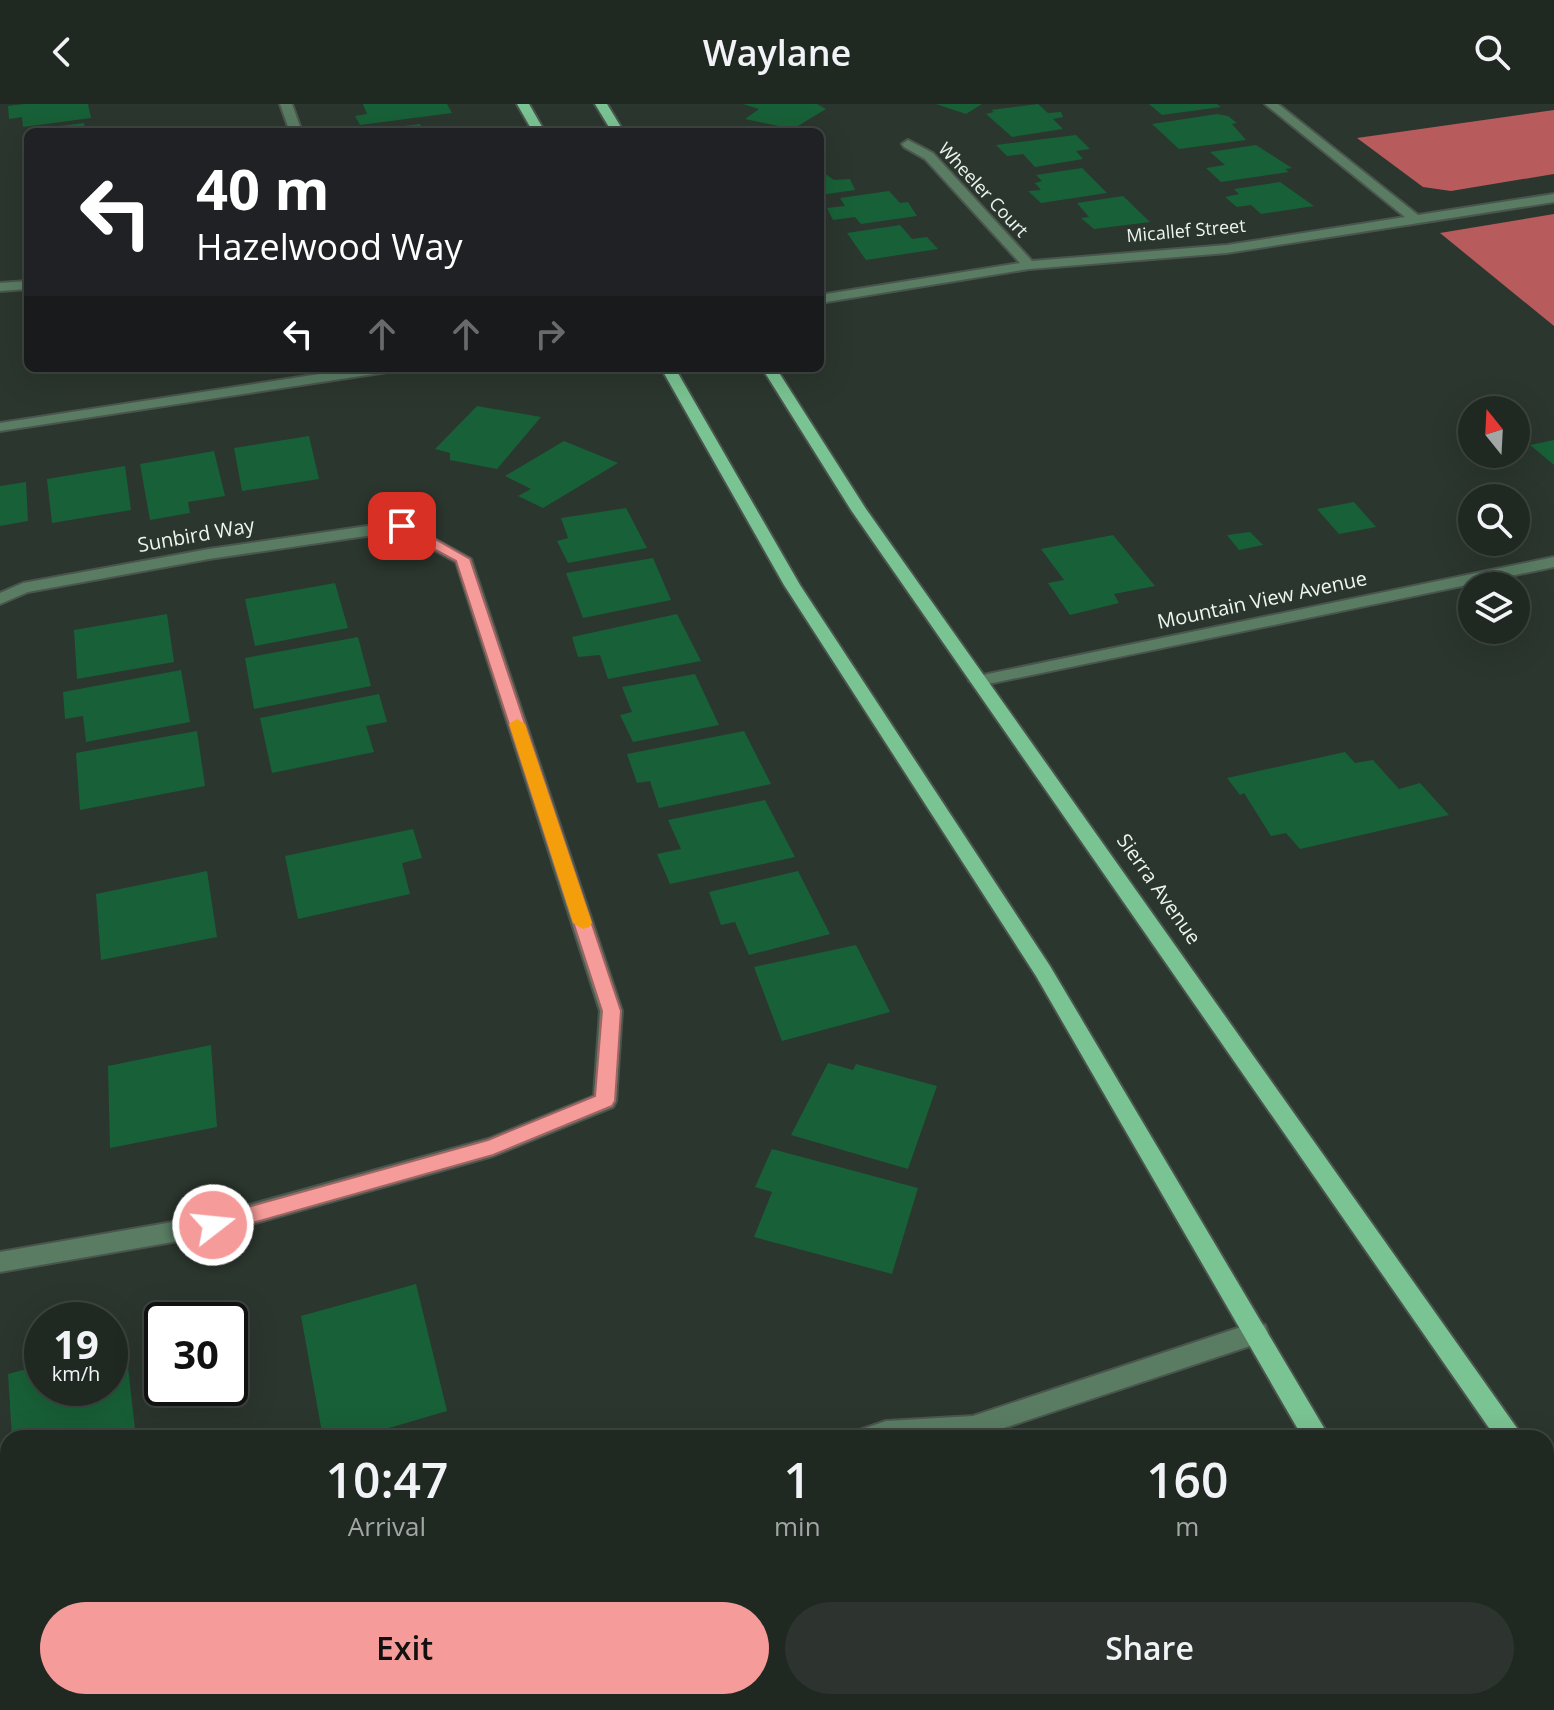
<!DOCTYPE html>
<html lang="en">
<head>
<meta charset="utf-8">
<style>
  :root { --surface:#202822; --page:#2d342f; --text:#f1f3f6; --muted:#a2a6a5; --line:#3d4440; --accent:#f59b99 }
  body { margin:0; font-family:"Open Sans",sans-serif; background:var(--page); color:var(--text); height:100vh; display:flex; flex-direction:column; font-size:30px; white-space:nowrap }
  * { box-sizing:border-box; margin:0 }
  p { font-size:26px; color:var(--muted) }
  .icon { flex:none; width:44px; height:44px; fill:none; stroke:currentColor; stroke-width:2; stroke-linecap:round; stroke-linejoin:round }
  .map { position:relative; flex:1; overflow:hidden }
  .side { position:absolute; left:0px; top:1326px; width:1554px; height:280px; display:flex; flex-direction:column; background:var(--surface); border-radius:24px 24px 0 0; box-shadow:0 8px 32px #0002,0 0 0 2px var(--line) }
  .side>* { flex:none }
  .guide { position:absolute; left:24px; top:24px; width:800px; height:244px; border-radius:12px; box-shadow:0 8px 32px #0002,0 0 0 2px var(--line); background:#202124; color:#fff; overflow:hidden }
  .needle { width:52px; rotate:342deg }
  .tools { position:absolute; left:1458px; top:292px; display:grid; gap:16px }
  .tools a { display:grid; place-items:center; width:72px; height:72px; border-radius:50%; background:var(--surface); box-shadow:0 8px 32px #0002,0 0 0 2px var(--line); font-size:40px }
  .speed { position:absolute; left:24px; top:1198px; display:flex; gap:16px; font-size:40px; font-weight:700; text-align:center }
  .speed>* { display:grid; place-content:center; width:104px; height:104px; border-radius:50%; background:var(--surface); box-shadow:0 8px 32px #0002,0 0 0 2px var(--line); line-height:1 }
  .speed small { font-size:20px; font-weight:400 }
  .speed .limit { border:4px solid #111; border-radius:12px; background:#fff; color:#111 }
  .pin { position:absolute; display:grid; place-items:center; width:68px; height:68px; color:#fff; margin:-34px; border-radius:16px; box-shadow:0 4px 12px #0006 }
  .me { position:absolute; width:88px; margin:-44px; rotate:74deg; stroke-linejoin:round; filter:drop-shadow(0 0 6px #0008) }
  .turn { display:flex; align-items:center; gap:28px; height:168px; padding:0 40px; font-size:36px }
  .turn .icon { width:104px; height:104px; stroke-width:2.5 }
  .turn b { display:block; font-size:56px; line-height:68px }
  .lanes { display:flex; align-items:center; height:76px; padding:0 40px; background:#0003; justify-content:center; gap:40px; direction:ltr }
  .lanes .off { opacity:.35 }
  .eta { display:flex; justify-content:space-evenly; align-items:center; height:136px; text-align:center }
  .eta b { font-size:48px; font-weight:600; line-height:56px }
  .primary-button { display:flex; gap:16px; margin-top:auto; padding:16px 40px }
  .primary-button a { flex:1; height:92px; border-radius:48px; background:var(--accent); color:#111; font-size:32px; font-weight:600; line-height:92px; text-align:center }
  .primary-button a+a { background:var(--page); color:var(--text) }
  header { display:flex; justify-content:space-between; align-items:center; height:104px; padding:0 40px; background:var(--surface); font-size:36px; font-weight:600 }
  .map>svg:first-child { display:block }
  .water { fill:#b85b5c }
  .building { fill:#186037 }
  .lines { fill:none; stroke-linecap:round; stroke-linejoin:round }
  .lane-casing { stroke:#4a554d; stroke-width:4 }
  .street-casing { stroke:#4a554d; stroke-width:4 }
  .primary-casing { stroke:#4a554d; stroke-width:4 }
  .lane { fill:#597c63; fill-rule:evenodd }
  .street { fill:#597c63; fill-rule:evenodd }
  .primary { fill:#7ac392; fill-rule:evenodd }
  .route { fill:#f59b99; stroke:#9f6563; stroke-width:2 }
  .slow { fill:#f59e0b }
  .labels { text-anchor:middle; stroke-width:6; stroke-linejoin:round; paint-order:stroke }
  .far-street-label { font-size:18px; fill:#eef5f0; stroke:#2b362e }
  .street-label { font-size:20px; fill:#eef5f0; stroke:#2b362e }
</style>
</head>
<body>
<header><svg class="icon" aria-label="back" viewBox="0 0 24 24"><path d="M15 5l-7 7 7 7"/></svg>Waylane<svg class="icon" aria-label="search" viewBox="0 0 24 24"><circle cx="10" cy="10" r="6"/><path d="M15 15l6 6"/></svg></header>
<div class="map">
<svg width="1554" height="1606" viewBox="0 0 1554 1606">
  <rect width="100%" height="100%" fill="#2b362e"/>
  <!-- water -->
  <g class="water">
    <path d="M1554,6V70L1451,87L1423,83L1357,34Z"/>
    <path d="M1554,110V222L1440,129Z"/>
  </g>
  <!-- building -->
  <g class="building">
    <path d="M24,0H88L91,14L23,23L22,13L9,15L8,2Z"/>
    <path d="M363,0H447L452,9L360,21L355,12L367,10Z"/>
    <path d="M743,0H817L826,5L793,25L745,15L759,5Z"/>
    <path d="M936,0H982L966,10Z"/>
    <path d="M1038,0L1048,9L1061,8L1063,13L1053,15L1063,25L1012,33L986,10L994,8L991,6Z"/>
    <path d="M1149,0H1217L1221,3L1162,11Z"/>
    <path d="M1217,10L1228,12L1237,19L1232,20L1246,36L1179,45L1152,20Z"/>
    <path d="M84,19L86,28H29V26Z"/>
    <path d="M420,20L424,28H371V26Z"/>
    <path d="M1076,31L1090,45L1076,47L1083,55L1035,63L1023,50L1007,52L996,41Z"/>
    <path d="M1256,41L1292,64L1285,65L1289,68L1221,78L1206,64L1225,61L1210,48Z"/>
    <path d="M1082,64L1107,89L1041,99L1028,87L1041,86L1035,79L1042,77L1036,71Z"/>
    <path d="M820,66L834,76L850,75L855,86L820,91Z"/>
    <path d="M1280,78L1314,102L1261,110L1251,101L1237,103L1225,93L1239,90L1234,85Z"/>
    <path d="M889,87L900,99L908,98L917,112L861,120L855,113L833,116L827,104L845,102L840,94Z"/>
    <path d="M1123,92L1150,118L1094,125L1081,114L1089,113L1077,99Z"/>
    <path d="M900,121L912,135L927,133L938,145L866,156L847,129Z"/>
    <path d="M477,302L541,313L497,365L450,356V349L435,345Z"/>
    <path d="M309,332L319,375L242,387L234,344Z"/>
    <path d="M1554,336V361L1530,341Z"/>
    <path d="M564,337L618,359L543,404L518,392L531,385L505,372Z"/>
    <path d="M214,347L225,392L188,398L190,409L150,416L140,360Z"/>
    <path d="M125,362L131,406L52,419L47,375Z"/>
    <path d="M26,378L28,417L0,422V382Z"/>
    <path d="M1354,398L1376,423L1339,430L1317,405Z"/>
    <path d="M626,404L647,444L568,459L557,437L568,434L561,414Z"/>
    <path d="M1250,428L1263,441L1239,446L1227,431Z"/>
    <path d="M1113,431L1155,482L1114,490L1119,499L1070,511L1048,479L1064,476L1041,445Z"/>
    <path d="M653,454L671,496L583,514L566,469Z"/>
    <path d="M335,479L348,524L255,542L245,495Z"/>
    <path d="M167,510L174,558L77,575L74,526Z"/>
    <path d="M677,510L701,557L608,575L600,551L578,553L572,533Z"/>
    <path d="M358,533L371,582L254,605L245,554Z"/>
    <path d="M181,566L190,618L86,638L83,612L65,615L63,588Z"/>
    <path d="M695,570L719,621L633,638L620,611L632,608L622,583Z"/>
    <path d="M379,590L387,618L366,622L374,648L272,669L260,614Z"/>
    <path d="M197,627L205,682L80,706L76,649Z"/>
    <path d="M744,627L771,680L659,704L650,677L637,679L627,650Z"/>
    <path d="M1345,648L1355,659L1373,656L1399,685L1420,679L1449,711L1300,745L1286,729L1271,732L1244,689L1240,691L1227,674Z"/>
    <path d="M765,696L795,753L670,780L657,750L681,745L668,716Z"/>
    <path d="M413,725L422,754L402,759L410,790L298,815L285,752Z"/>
    <path d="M207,767L217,833L101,856L96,790Z"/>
    <path d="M798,767L830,830L749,851L735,818L721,821L709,788Z"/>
    <path d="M856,841L890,908L782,937L754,863Z"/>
    <path d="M211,941L217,1023L110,1044L108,962Z"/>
    <path d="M828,959L853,966L856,960L937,982L908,1065L791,1031Z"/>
    <path d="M772,1045L918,1084L892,1170L754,1133L772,1088L755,1083Z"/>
    <path d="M416,1180L447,1307L355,1334H323L301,1212Z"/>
    <path d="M42,1261V1284H110V1268L128,1263L136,1334H12L8,1270Z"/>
  </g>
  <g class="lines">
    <!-- lane casing -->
    <g class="lane-casing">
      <g id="lane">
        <path d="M1256,1218L1265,1221L1268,1229L1265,1237L992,1328V1334H856L860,1326L886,1317L973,1312Z"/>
        <path d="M8,1577V1598H19L0,1606V1580Z"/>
        <path d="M790,1598H896L893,1606H793Z"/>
        <path d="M1100,1598H1129L1132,1606H1103Z"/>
      </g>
    </g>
    <!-- street casing -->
    <g class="street-casing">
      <g id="street">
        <path d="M280,0H292L302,28H290Z"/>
        <path d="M1265,0H1278L1418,111L1554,90V98L1227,149L1029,165L820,199V191L1020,159L925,55L904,43L902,40L908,36L933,49L1032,157L1227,141L1405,113Z"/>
        <path d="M28,177V185L0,187V179Z"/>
        <path d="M359,264H394L387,268L0,327V319Z"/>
        <path d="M402,417L471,455L622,907L616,997L613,1003L493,1052L213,1131L0,1168V1148L213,1111L488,1035L594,992L600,907L456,458L400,427L209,455L28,488L0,500V489L23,479L209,445Z"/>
        <path d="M1554,453V463L978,582L969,577L978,572Z"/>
      </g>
    </g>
    <!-- primary casing -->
    <g class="primary-casing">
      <g id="primary">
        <path d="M517,0H529L545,28H533Z"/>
        <path d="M595,0H607L624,28H612Z"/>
        <path d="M661,264H675L800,481L1050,862L1330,1334H1303L1036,872L784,481Z"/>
        <path d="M762,264H776L866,405L1524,1334H1496L851,406Z"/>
        <path d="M1546,1372L1554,1375V1407L1546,1404Z"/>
        <path d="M1458,1598H1488L1491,1606H1461Z"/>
      </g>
    </g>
    <!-- lane -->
    <use href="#lane" class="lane"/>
    <!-- street -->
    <use href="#street" class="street"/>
    <!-- primary -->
    <use href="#primary" class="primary"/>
  </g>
  <!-- route -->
  <path class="route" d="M397,419H407L470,455L621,907L615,997L612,1002L493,1051L213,1130L205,1127L202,1121L205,1115L488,1036L595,992L602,907L456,457L397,425Z"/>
  <!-- slow -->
  <path class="slow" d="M517,615L525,620L592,819L589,823L583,825L573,819L509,620Z"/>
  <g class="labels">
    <!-- far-street labels -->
    <g class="far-street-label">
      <text transform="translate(983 86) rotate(47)" y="6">Wheeler Court</text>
      <text transform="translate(1186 127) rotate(-5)" y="6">Micallef Street</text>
    </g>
    <!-- street labels -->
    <g class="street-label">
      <text transform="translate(196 431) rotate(-10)" y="7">Sunbird Way</text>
      <text transform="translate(1262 496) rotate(-12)" y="7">Mountain View Avenue</text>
      <text transform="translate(1159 785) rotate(55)" y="7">Sierra Avenue</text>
    </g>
  </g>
</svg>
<div class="tools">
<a><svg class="needle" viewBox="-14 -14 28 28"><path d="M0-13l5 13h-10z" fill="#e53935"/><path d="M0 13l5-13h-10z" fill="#a2a6a5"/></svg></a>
<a><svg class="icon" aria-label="search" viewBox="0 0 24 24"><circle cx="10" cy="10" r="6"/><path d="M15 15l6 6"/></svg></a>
<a><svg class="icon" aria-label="layers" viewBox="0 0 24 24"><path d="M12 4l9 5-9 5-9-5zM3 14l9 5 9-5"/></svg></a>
</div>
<div class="speed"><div>19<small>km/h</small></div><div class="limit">30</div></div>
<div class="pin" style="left:402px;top:422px;background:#d93025"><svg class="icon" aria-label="arrive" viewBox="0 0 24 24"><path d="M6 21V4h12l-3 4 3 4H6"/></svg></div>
<svg class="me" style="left:213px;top:1121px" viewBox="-20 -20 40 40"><circle r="17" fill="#f59b99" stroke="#fff" stroke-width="3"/><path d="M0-11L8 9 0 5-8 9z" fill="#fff"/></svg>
<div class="guide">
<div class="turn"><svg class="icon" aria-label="left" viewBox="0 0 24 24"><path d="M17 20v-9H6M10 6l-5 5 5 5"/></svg><div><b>40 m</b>Hazelwood Way</div></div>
<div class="lanes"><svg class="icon" aria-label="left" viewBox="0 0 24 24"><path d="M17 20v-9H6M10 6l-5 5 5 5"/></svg><svg class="icon off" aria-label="ahead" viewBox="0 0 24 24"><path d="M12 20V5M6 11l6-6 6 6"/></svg><svg class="icon off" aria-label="ahead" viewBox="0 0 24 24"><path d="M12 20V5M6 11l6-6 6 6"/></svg><svg class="icon off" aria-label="right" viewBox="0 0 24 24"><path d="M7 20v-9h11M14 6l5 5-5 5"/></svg></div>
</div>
<section class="side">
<div class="eta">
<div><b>10:47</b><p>Arrival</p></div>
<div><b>1</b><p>min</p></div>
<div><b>160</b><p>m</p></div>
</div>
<div class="primary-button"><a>Exit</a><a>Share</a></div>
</section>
</div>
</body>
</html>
